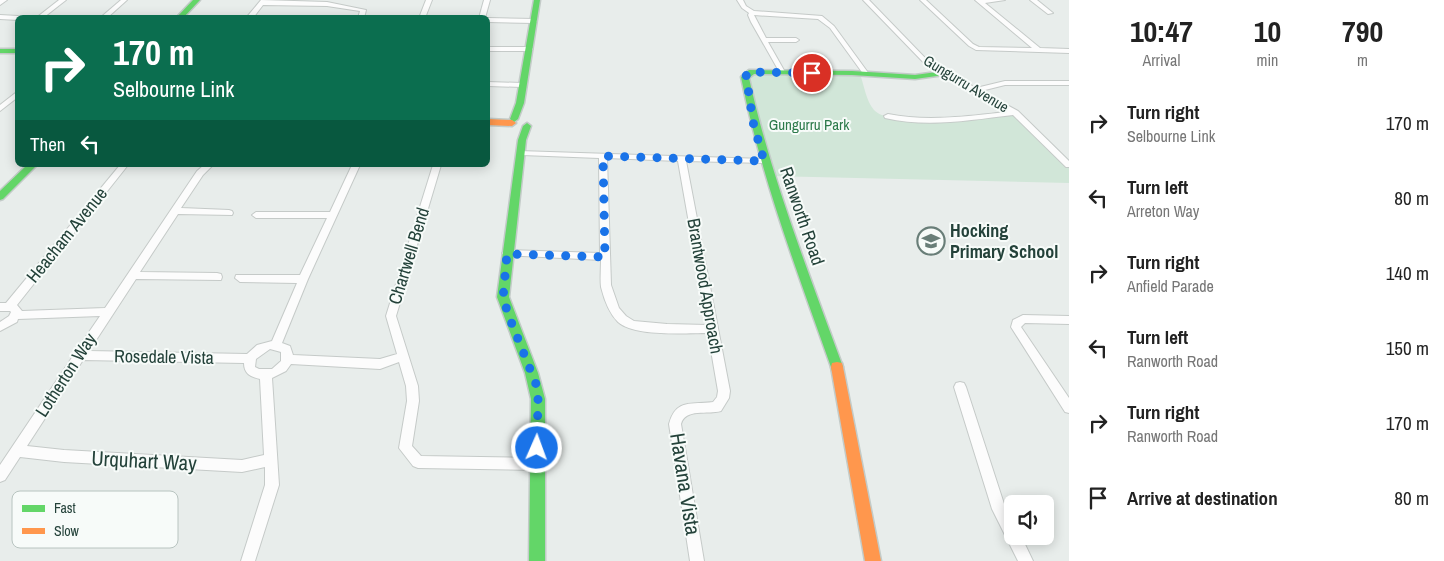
<!DOCTYPE html>
<html lang="en">
<head>
<meta charset="utf-8">
<style>
  :root { --surface:#fff; --page:#f2f2f2; --text:#222; --muted:#767676 }
  body { margin:0; font-family:"Archivo Narrow",sans-serif; background:var(--page); color:var(--text); height:100vh; display:flex; flex-direction:column; font-size:19px; white-space:nowrap }
  * { box-sizing:border-box; margin:0 }
  p { font-size:16px; color:var(--muted) }
  .icon { flex:none; width:28px; height:28px; fill:none; stroke:currentColor; stroke-width:2; stroke-linecap:round; stroke-linejoin:round }
  .map { position:relative; flex:1; overflow:hidden }
  .side { display:flex; flex-direction:column; background:var(--surface); width:375px }
  .side>* { flex:none }
  .hud { position:absolute; left:15px; top:15px; width:475px; height:152px; border-radius:8px; box-shadow:0 2px 12px #0003; background:#0b6e4f; color:#fff; overflow:hidden }
  .controls { position:absolute; left:1004px; top:495px; display:grid; gap:10px }
  .controls a { display:grid; place-items:center; width:50px; height:50px; border-radius:8px; background:var(--surface); box-shadow:0 2px 12px #0003; font-size:25px }
  .pin { position:absolute; display:grid; place-items:center; width:42px; height:42px; color:#fff; margin:-21px; border:2px solid #fff; border-radius:50%; box-shadow:0 1px 5px #0007 }
  .me { position:absolute; width:55px; margin:-28px; rotate:2deg; stroke-linejoin:round; filter:drop-shadow(0 0 4px #0008) }
  .turn { display:flex; align-items:center; gap:18px; height:105px; padding:0 15px; font-size:22px }
  .turn .icon { width:65px; height:65px; stroke-width:2.5 }
  .turn b { display:block; font-size:35px; line-height:42px }
  .then { display:flex; align-items:center; height:48px; padding:0 15px; background:#0003; gap:10px; font-size:19px }
  .eta { display:flex; justify-content:space-evenly; align-items:center; height:85px; text-align:center }
  .eta b { font-size:30px; font-weight:700; line-height:35px }
  ul { padding:0; list-style:none }
  li { display:flex; align-items:center; gap:15px; height:75px; padding:0 15px }
  li div { flex:1 }
  li b { display:block; font-size:19px }
  li em { font-style:normal }
  main { display:flex; flex:1; min-height:0 }
  .map>svg:first-child { display:block }
  .green { fill:#d1e6d8 }
  .lines { fill:none; stroke-linecap:round; stroke-linejoin:round }
  .street-casing { stroke:#c5cac8; stroke-width:2 }
  .fast-casing { stroke:#c3cbc8; stroke-width:3 }
  .slow-casing { stroke:#c3cbc8; stroke-width:3 }
  .street { fill:#fcfcfc; fill-rule:evenodd }
  .fast { fill:#63d668; fill-rule:evenodd }
  .slow { fill:#ff974d; fill-rule:evenodd }
  .route { stroke:#1a73e8; stroke-width:9; stroke-dasharray:0 16.2 }
  .labels { text-anchor:middle; stroke-width:4; stroke-linejoin:round; paint-order:stroke }
  .far-street-label { font-size:15px; fill:#24423a; stroke:#f7fbf9 }
  .far-park-label { font-size:15px; fill:#2d7a4b; stroke:#f7fbf9 }
  .street-label { font-size:18px; fill:#24423a; stroke:#f7fbf9 }
  .poi-label { font-size:18px; font-weight:bold; fill:#24423a; stroke:#f7fbf9; text-anchor:start }
  .near-street-label { font-size:21px; fill:#24423a; stroke:#f7fbf9 }
  .key { fill:#f7fbf9; stroke:#b8c4c0; stroke-width:1 }
  .key-label { font-size:14px; fill:#24423a }
</style>
</head>
<body>
<main>
<div class="map">
<svg width="1069" height="561" viewBox="0 0 1069 561">
  <rect width="100%" height="100%" fill="#e8edeb"/>
  <!-- green -->
  <path class="green" d="M860,74C864,85 866,101 874,110C891,129 988,115 1015,113L1069,166V183L770,176L746,75Z"/>
  <g class="lines">
    <!-- street casing -->
    <g class="street-casing">
      <g id="street">
        <path d="M0,0H7L0,5Z"/>
        <path d="M59,0H66L43,18H36Z"/>
        <path d="M121,0H127L107,18H100Z"/>
        <path d="M261,0L327,2L366,10L364,18H358L360,11L327,6L263,5L253,18H246Z"/>
        <path d="M426,0H432L425,18H419Z"/>
        <path d="M484,0H490L485,18H479Z"/>
        <path d="M737,0H743L746,6L754,11L822,16L834,26L869,74L864,75L830,28L818,19L754,15L766,38H796L799,40L796,42H768L785,72L780,73L751,22L748,15L749,13L742,8Z"/>
        <path d="M863,0H869L930,63L976,88L1005,81H1069V85H1005L981,91L1018,111L1069,161V167H1066L1013,115C970,120 928,128 885,118L884,116L888,114C928,122 967,116 1007,112L926,65Z"/>
        <path d="M920,0H926L973,44L979,47L1032,48L975,0H1005L985,3L1040,48L1069,49V53L976,50L969,46Z"/>
        <path d="M1030,0H1037L1053,13L1048,14Z"/>
        <path d="M0,15L18,16L21,18H18V20L0,19Z"/>
        <path d="M488,18L534,19L537,21L534,23L488,22Z"/>
        <path d="M488,47H530L533,49L530,51H488Z"/>
        <path d="M488,82L522,83L525,85L522,87L488,86Z"/>
        <path d="M18,91V97L0,111V105Z"/>
        <path d="M519,151L764,159L768,161L764,163L686,161L730,391L729,398L721,411C708,415 685,408 681,424L704,561H690L669,424C676,398 692,405 713,402L717,397L718,391L708,333C686,333 635,337 618,322C609,313 604,299 601,287C600,279 601,269 601,260L504,255L502,253L507,250L600,253L599,158L522,155H519ZM607,158L678,161L707,325L667,324L634,321L626,316L619,308L611,285Z"/>
        <path d="M120,165H128L17,305L22,311L105,308L197,171L204,165H213L203,175L181,208L229,210L232,211L233,213L232,215L178,214L140,272L217,273L221,274L222,277L221,280L136,279L89,351L247,354L257,345L272,341L297,283L240,282L235,278L236,275H300L327,218H256L252,215L256,212H330L352,165H360L308,279L282,343L290,346L293,355L380,359L397,354L386,316L433,165H441L396,316L418,386L419,401L412,446L421,456L536,458L541,460L542,464L541,468L536,470L418,468L413,466L399,448L407,401L406,386L399,362L380,369L291,364L286,371L272,378L279,485L255,561H241L265,485V467L242,472L64,462L20,457L5,480L0,482V465L73,356L74,352L76,351L100,316L18,319L17,322L0,331V322L9,316L11,312L10,311H0V303H6ZM270,349L281,352V361L272,369H259L255,367L256,359ZM83,360L244,363C244,374 251,377 260,379L264,455L242,460L64,450L27,446Z"/>
        <path d="M1023,315L1069,316V324L1025,323L1021,327L1069,398V413L1065,412L1011,327L1013,320Z"/>
        <path d="M960,382L964,383L966,387L1005,507L1012,521V536H1021L1033,561H1018L992,509L954,387L956,383Z"/>
      </g>
    </g>
    <!-- fast casing -->
    <g class="fast-casing">
      <g id="fast">
        <path d="M193,0H200L183,18H176Z"/>
        <path d="M534,0H540L524,103L518,119L514,122L510,119L516,103Z"/>
        <rect x="0" y="49" width="18" height="4"/>
        <path d="M749,70L852,71L915,75L944,71L948,73L944,75L915,79L852,75L754,74L749,78C771,178 808,271 843,367L842,371L837,372L832,371L831,367C797,271 761,177 741,77Z"/>
        <path d="M527,123L531,126L526,140L509,297L538,373L545,399V561H529L531,399L525,373L497,297L518,140L523,126Z"/>
        <path d="M27,165H37L3,199L0,200V191Z"/>
      </g>
    </g>
    <!-- slow casing -->
    <g class="slow-casing">
      <g id="slow">
        <path d="M488,119L512,120L516,123L512,126L488,125Z"/>
        <path d="M837,362L842,363L843,367L881,561H865L831,367L832,363Z"/>
      </g>
    </g>
    <!-- street -->
    <use href="#street" class="street"/>
    <!-- fast -->
    <use href="#fast" class="fast"/>
    <!-- slow -->
    <use href="#slow" class="slow"/>
  </g>
  <g class="lines">
    <!-- route -->
    <path class="route" d="M537,448L538,399L536,384L510,319L503,298L507,254L605,257L603,156L764,161L753,122L746,74L752,72L812,73"/>
  </g>
  <!-- icons -->
  <defs>
    <g id="school-ring" transform="scale(1.4375)"><circle r="9.5" fill="#f7fbf9" stroke="#697e78" stroke-width="1.5"/><path d="M0-5L7-2L0 1L-7-2ZM-4 1L0 2.5L4 1V4Q0 6-4 4Z" fill="#697e78"/></g>
  </defs>
  <g fill-rule="evenodd">
    <use href="#school-ring" x="931" y="241"/>
  </g>
  <g class="labels">
    <!-- far-street labels -->
    <g class="far-street-label">
      <text transform="translate(966 84) rotate(31)" y="5">Gungurru Avenue</text>
    </g>
    <!-- far-park labels -->
    <g class="far-park-label">
      <text x="809" y="130">Gungurru Park</text>
    </g>
    <!-- street labels -->
    <g class="street-label">
      <text transform="translate(802 216) rotate(71)" y="6">Ranworth Road</text>
      <text transform="translate(67 235) rotate(-51)" y="6">Heacham Avenue</text>
      <text transform="translate(409 256) rotate(-73)" y="6">Chartwell Bend</text>
      <text transform="translate(705 286) rotate(80)" y="6">Brantwood Approach</text>
      <text transform="translate(164 357) rotate(1)" y="6">Rosedale Vista</text>
      <text transform="translate(66 375) rotate(-57)" y="6">Lotherton Way</text>
    </g>
    <!-- poi labels -->
    <g class="poi-label">
      <text x="950" y="237">Hocking<tspan x="950" dy="21">Primary School</tspan></text>
    </g>
    <!-- near-street labels -->
    <g class="near-street-label">
      <text transform="translate(144 461) rotate(3)" y="7">Urquhart Way</text>
      <text transform="translate(685 484) rotate(81)" y="7">Havana Vista</text>
    </g>
  </g>
  <!-- legend -->
  <rect x="12" y="491" width="166" height="57" rx="8" class="key"/>
  <rect x="22" y="505" width="23" height="7" fill="#63d668"/>
  <rect x="22" y="528" width="23" height="6" fill="#ff974d"/>
  <g class="key-label">
    <text x="54" y="513">Fast</text>
    <text x="54" y="536">Slow</text>
  </g>
</svg>
<div class="controls">
<a><svg class="icon" aria-label="sound" viewBox="0 0 24 24"><path d="M4 9h4l5-4v14l-5-4H4zM17 9q2 3 0 6"/></svg></a>
</div>
<div class="pin" style="left:812px;top:73px;background:#d93025"><svg class="icon" aria-label="arrive" viewBox="0 0 24 24"><path d="M6 21V4h12l-3 4 3 4H6"/></svg></div>
<svg class="me" style="left:537px;top:448px" viewBox="-20 -20 40 40"><circle r="17" fill="#1a73e8" stroke="#fff" stroke-width="3"/><path d="M0-11L8 9 0 5-8 9z" fill="#fff"/></svg>
<div class="hud">
<div class="turn"><svg class="icon" aria-label="right" viewBox="0 0 24 24"><path d="M7 20v-9h11M14 6l5 5-5 5"/></svg><div><b>170 m</b>Selbourne Link</div></div>
<div class="then">Then<svg class="icon" aria-label="left" viewBox="0 0 24 24"><path d="M17 20v-9H6M10 6l-5 5 5 5"/></svg></div>
</div>
</div>
<section class="side">
<div class="eta">
<div><b>10:47</b><p>Arrival</p></div>
<div><b>10</b><p>min</p></div>
<div><b>790</b><p>m</p></div>
</div>
<ul>
<li><svg class="icon" aria-label="right" viewBox="0 0 24 24"><path d="M7 20v-9h11M14 6l5 5-5 5"/></svg><div><b>Turn right</b><p>Selbourne Link</p></div><em>170 m</em></li>
<li><svg class="icon" aria-label="left" viewBox="0 0 24 24"><path d="M17 20v-9H6M10 6l-5 5 5 5"/></svg><div><b>Turn left</b><p>Arreton Way</p></div><em>80 m</em></li>
<li><svg class="icon" aria-label="right" viewBox="0 0 24 24"><path d="M7 20v-9h11M14 6l5 5-5 5"/></svg><div><b>Turn right</b><p>Anfield Parade</p></div><em>140 m</em></li>
<li><svg class="icon" aria-label="left" viewBox="0 0 24 24"><path d="M17 20v-9H6M10 6l-5 5 5 5"/></svg><div><b>Turn left</b><p>Ranworth Road</p></div><em>150 m</em></li>
<li><svg class="icon" aria-label="right" viewBox="0 0 24 24"><path d="M7 20v-9h11M14 6l5 5-5 5"/></svg><div><b>Turn right</b><p>Ranworth Road</p></div><em>170 m</em></li>
<li><svg class="icon" aria-label="arrive" viewBox="0 0 24 24"><path d="M6 21V4h12l-3 4 3 4H6"/></svg><div><b>Arrive at destination</b></div><em>80 m</em></li>
</ul>
</section>
</main>
</body>
</html>
